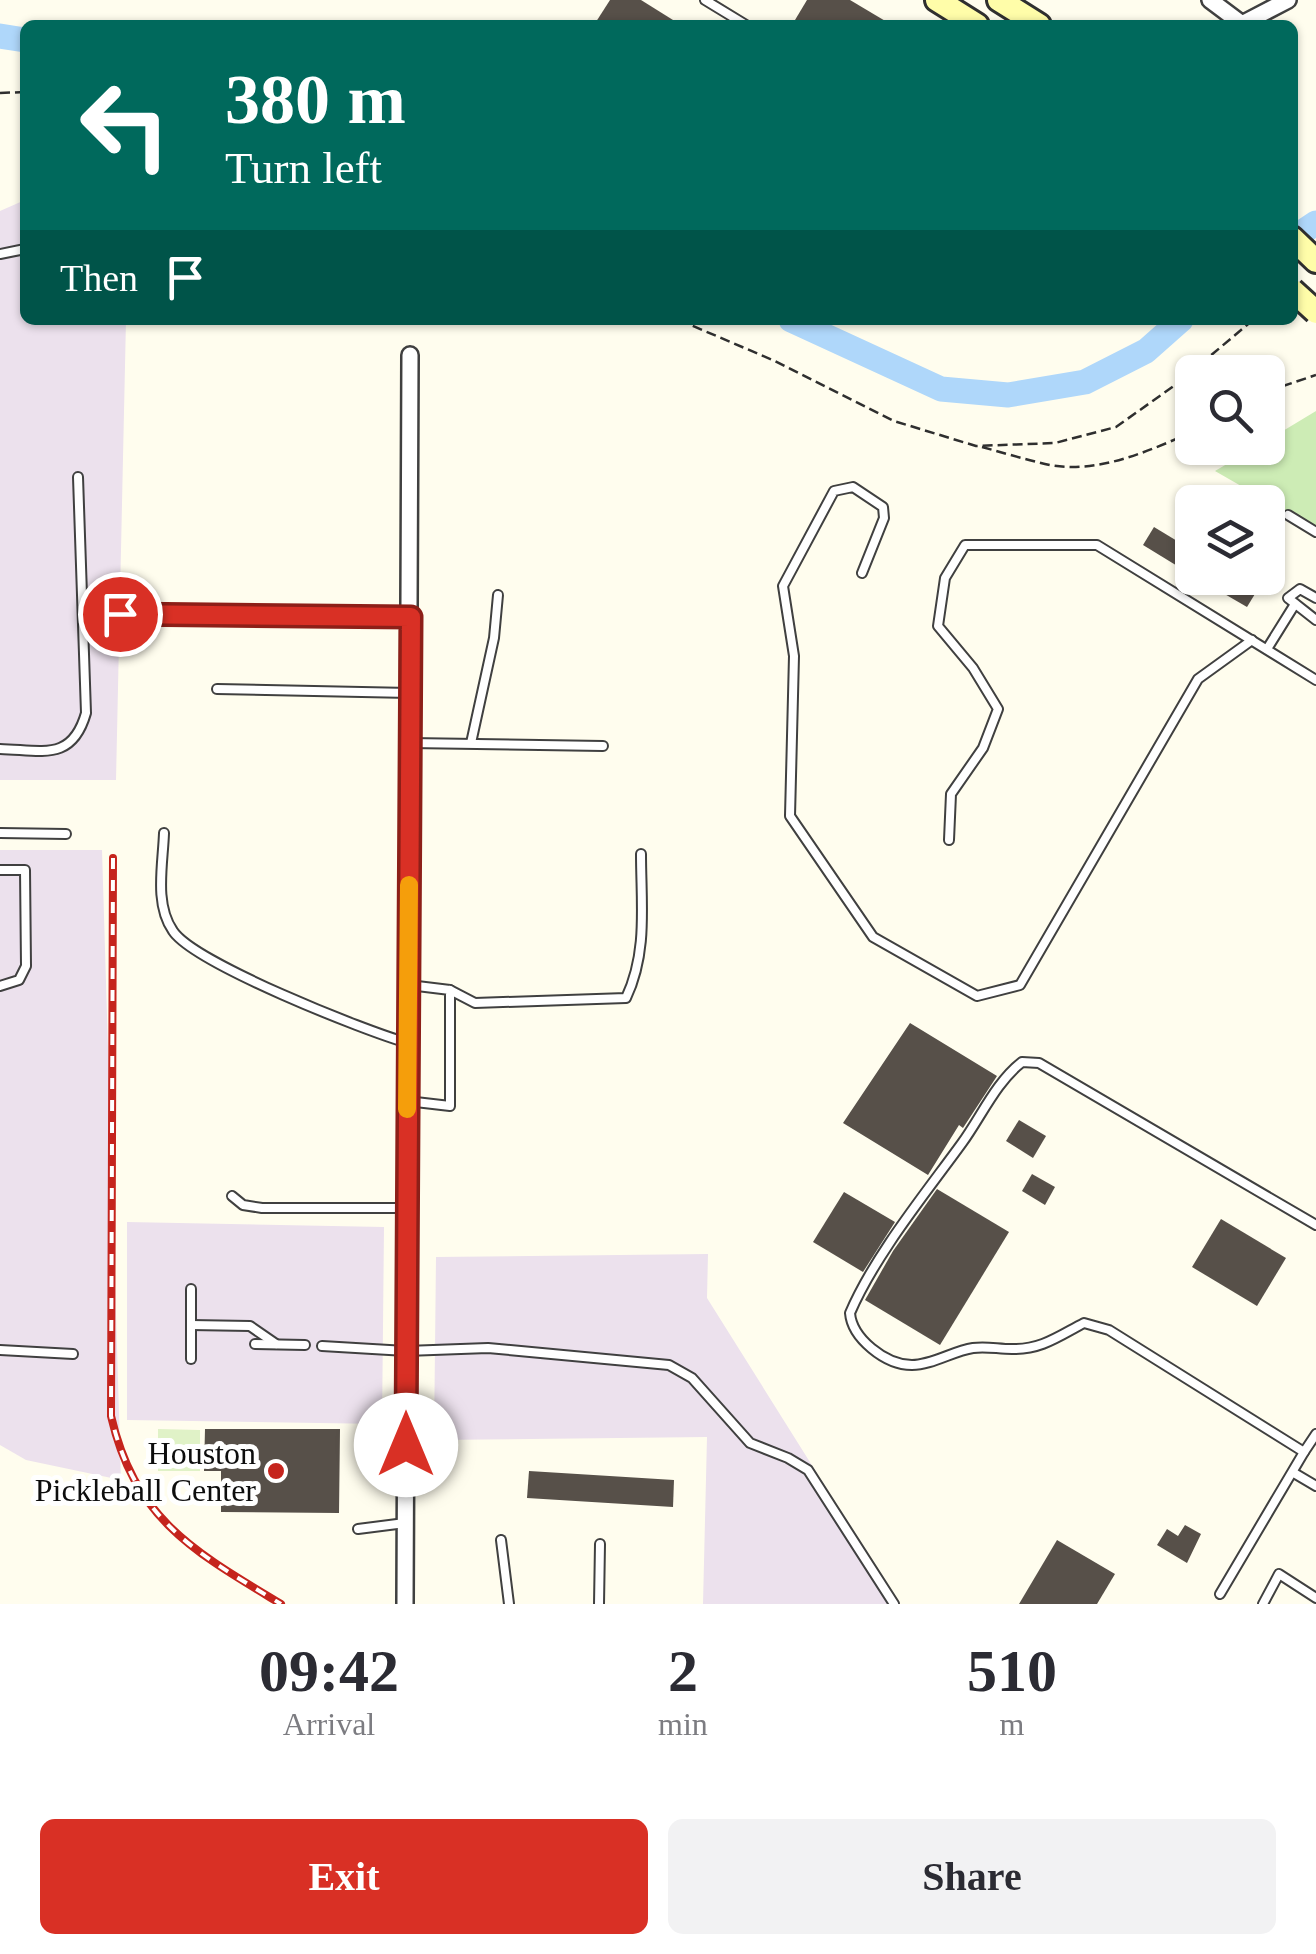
<!DOCTYPE html>
<html lang="en">
<head>
<meta charset="utf-8">
<style>
  :root { --surface:#fff; --page:#f2f2f3; --text:#2b2b33; --muted:#7c7c81; --accent:#d93025 }
  body { margin:0; font-family:"Times New Roman",serif; background:var(--page); color:var(--text); height:100vh; display:flex; flex-direction:column; font-size:38px; white-space:nowrap }
  * { box-sizing:border-box; margin:0 }
  p { font-size:32px; color:var(--muted) }
  .icon { flex:none; width:55px; height:55px; fill:none; stroke:currentColor; stroke-width:2; stroke-linecap:round; stroke-linejoin:round }
  .map { position:relative; height:1604px; overflow:hidden }
  .side { display:flex; flex-direction:column; background:var(--surface); flex:1 }
  .side>* { flex:none }
  .guide { position:absolute; left:20px; top:20px; width:1278px; height:305px; border-radius:15px; box-shadow:0 2px 8px #0004; background:#00695c; color:#fff; overflow:hidden }
  .controls { position:absolute; left:1175px; top:355px; display:grid; gap:20px }
  .controls a { display:grid; place-items:center; width:110px; height:110px; border-radius:15px; background:var(--surface); box-shadow:0 2px 8px #0004; font-size:50px }
  .pin { position:absolute; display:grid; place-items:center; width:85px; height:85px; color:#fff; margin:-42px; border:5px solid #fff; border-radius:50%; box-shadow:0 2px 10px #0007 }
  .me { position:absolute; width:110px; margin:-55px; rotate:0deg; stroke-linejoin:round; filter:drop-shadow(0 0 8px #0008) }
  .turn { display:flex; align-items:center; gap:35px; height:210px; padding:0 40px; font-size:45px }
  .turn .icon { width:130px; height:130px; stroke-width:2.5 }
  .turn b { display:block; font-size:70px; line-height:85px }
  .then { display:flex; align-items:center; height:95px; padding:0 40px; background:#0003; gap:20px; font-size:38px }
  .eta { display:flex; justify-content:space-evenly; align-items:center; height:170px; text-align:center }
  .eta b { font-size:60px; font-weight:800; line-height:70px }
  .button { display:flex; gap:20px; margin-top:auto; padding:20px 40px }
  .button a { flex:1; height:115px; border-radius:15px; background:var(--accent); color:#fff; font-size:40px; font-weight:800; line-height:115px; text-align:center }
  .button a+a { background:var(--page); color:var(--text) }
  .map>svg:first-child { display:block }
  .industrial { fill:#ece1ed }
  .green { fill:#cdecb5 }
  .pitch { fill:#e0f2c7 }
  .lines { fill:none; stroke-linecap:round; stroke-linejoin:round }
  .river { stroke:#afd7fa; stroke-width:25 }
  .building { fill:#575049 }
  .lane-casing { stroke:#404040; stroke-width:12 }
  .street-casing { stroke:#404040; stroke-width:20 }
  .secondary-casing { stroke:#2f2f2f; stroke-width:28 }
  .path { stroke:#2f2f2f; stroke-width:2.5; stroke-dasharray:10 5; stroke-linecap:butt }
  .lane { stroke:#fff; stroke-width:8 }
  .street { stroke:#fff; stroke-width:15 }
  .secondary { stroke:#fffda9; stroke-width:22 }
  .rail-casing { stroke:#c5241d; stroke-width:8 }
  .rail { stroke:#fff; stroke-width:4; stroke-dasharray:11; stroke-linecap:butt }
  .secondary-bridge-casing { stroke:#2f2f2f; stroke-width:28; stroke-linecap:butt }
  .secondary-bridge { stroke:#fffda9; stroke-width:22 }
  .route-casing { stroke:#8d1f18; stroke-width:25 }
  .route { stroke:#d93025; stroke-width:18 }
  .slow { stroke:#f59e0b; stroke-width:18 }
  .poi-dot { fill:#c5241d; stroke:#fff; stroke-width:4 }
  .labels { text-anchor:middle; stroke-width:10; stroke-linejoin:round; paint-order:stroke }
  .poi-label { font-size:32px; fill:#0d0d0d; stroke:#fff; text-anchor:end }
</style>
</head>
<body>
<div class="map">
<svg width="1316" height="1604" viewBox="0 0 1316 1604">
  <rect width="100%" height="100%" fill="#fffdee"/>
  <!-- industrial -->
  <g class="industrial">
    <path d="M25,200V320H126L116,780H0V211Z"/>
    <path d="M0,850H102L121,1480L26,1460L0,1445Z"/>
    <path d="M127,1222L384,1227L382,1424L127,1420Z"/>
    <path d="M708,1254L707,1298L899,1604H703L707,1437L434,1440L436,1257Z"/>
  </g>
  <!-- green -->
  <path class="green" d="M1316,411V529L1215,471L1254,448H1268V440Z"/>
  <!-- pitch -->
  <path class="pitch" d="M158,1429L200,1430V1471H158Z"/>
  <g class="lines">
    <!-- river -->
    <g class="river">
      <path d="M0,36L25,40"/>
      <path d="M1292,239L1316,223"/>
      <path d="M791,320L941,389L1008,395L1085,382L1146,351L1181,320"/>
    </g>
  </g>
  <!-- building -->
  <g class="building">
    <path d="M610,0H641L681,25H594Z"/>
    <path d="M807,0H850L892,25H792Z"/>
    <path d="M1154,527L1192,550V575L1143,545Z"/>
    <path d="M1197,578H1238L1258,589L1247,607Z"/>
    <path d="M910,1023L997,1076L963,1128L959,1125L928,1175L843,1123Z"/>
    <path d="M1019,1120L1046,1136L1033,1158L1006,1141Z"/>
    <path d="M1032,1174L1055,1187L1045,1205L1022,1191Z"/>
    <path d="M937,1189L1009,1232L940,1345L865,1300L893,1251Z"/>
    <path d="M844,1192L895,1222L863,1272L813,1242Z"/>
    <path d="M1221,1219L1286,1258L1257,1306L1192,1267Z"/>
    <path d="M205,1429H340L339,1513L221,1512V1471H204Z"/>
    <path d="M529,1471L674,1480L673,1507L527,1498Z"/>
    <path d="M1185,1525L1201,1534L1187,1563L1157,1545L1167,1529L1178,1536Z"/>
    <path d="M1057,1540L1115,1574L1097,1604H1019Z"/>
  </g>
  <g class="lines">
    <!-- lane casing -->
    <g class="lane-casing">
      <g id="lane">
        <path d="M705,0L746,25"/>
        <path d="M0,254L25,249"/>
        <path d="M1288,515L1316,532"/>
        <path d="M862,573L884,518L883,507L853,487L834,491L783,586L794,656L790,816L873,937L977,996L1020,985L1198,679L1252,640"/>
        <path d="M1316,598L1300,589L1288,598L1316,620"/>
        <path d="M83,613L411,617"/>
        <path d="M1267,649L1295,604"/>
        <path d="M217,689L410,693"/>
        <path d="M410,743L603,746"/>
        <path d="M471,743L494,638L498,595"/>
        <path d="M0,749C42,750 72,762 86,713L78,477"/>
        <path d="M0,833L66,834"/>
        <path d="M164,833C163,864 154,904 173,931C194,963 365,1031 408,1043"/>
        <path d="M949,840L951,794L983,748L998,709L973,668L938,626L945,578L965,545H1097L1316,680"/>
        <path d="M0,870H25L26,966L19,980L0,986"/>
        <path d="M450,990L475,1003L626,998C648,952 641,903 641,854"/>
        <path d="M407,1101L450,1106V990L409,985"/>
        <path d="M232,1196L243,1205L262,1208H407"/>
        <path d="M191,1325L250,1326L276,1344"/>
        <path d="M255,1344L305,1345"/>
        <path d="M322,1346L406,1351L488,1348L669,1365L692,1378L750,1443L788,1458L808,1470L894,1604"/>
        <path d="M0,1350L73,1354"/>
        <path d="M191,1359V1289"/>
        <path d="M362,1442L405,1445"/>
        <path d="M1304,1452L1316,1434"/>
        <path d="M1294,1473L1316,1486"/>
        <path d="M358,1529L405,1523"/>
        <path d="M501,1540L509,1604"/>
        <path d="M1220,1594L1304,1452L1109,1330L1084,1323C1059,1336 1041,1350 1012,1349C998,1349 986,1346 973,1348C953,1351 932,1365 912,1365C885,1365 852,1338 850,1313C875,1255 925,1194 962,1143C981,1117 996,1082 1022,1062L1039,1063L1316,1225"/>
        <path d="M599,1604L600,1544"/>
        <path d="M1263,1604L1279,1574L1316,1598"/>
      </g>
    </g>
    <!-- street casing -->
    <g class="street-casing">
      <g id="street">
        <path d="M1210,0L1242,24L1288,0"/>
        <path d="M405,1604L410,355"/>
      </g>
    </g>
    <!-- secondary casing -->
    <g class="secondary-casing">
      <g id="secondary">
        <path d="M937,0L977,25"/>
        <path d="M999,0L1039,25"/>
        <path d="M1292,238L1316,261"/>
      </g>
    </g>
    <!-- path -->
    <g class="path">
      <path d="M0,93L25,92"/>
      <path d="M679,320L775,361L894,421L976,446L1055,443L1116,427L1178,383L1253,320"/>
      <path d="M1268,391L1316,375"/>
      <path d="M982,447C1004,453 1027,460 1050,465C1098,474 1149,451 1192,432"/>
    </g>
    <!-- lane -->
    <use href="#lane" class="lane"/>
    <!-- street -->
    <use href="#street" class="street"/>
    <!-- secondary -->
    <use href="#secondary" class="secondary"/>
    <!-- rail casing -->
    <g class="rail-casing">
      <path id="rail" d="M113,858L111,1416C135,1520 195,1552 281,1604"/>
    </g>
    <!-- rail -->
    <use href="#rail" class="rail"/>
    <!-- secondary-bridge casing -->
    <g class="secondary-bridge-casing">
      <path id="secondary-bridge" d="M1292,290L1316,312"/>
    </g>
    <!-- secondary-bridge -->
    <use href="#secondary-bridge" class="secondary-bridge"/>
  </g>
  <g class="lines">
    <!-- route casing -->
    <g class="route-casing">
      <path id="route" d="M120,614L411,617L406,1445"/>
    </g>
    <!-- route -->
    <use href="#route" class="route"/>
    <!-- slow -->
    <path class="slow" d="M407,1109L409,885"/>
  </g>
  <!-- markers -->
  <circle class="poi-dot" cx="276" cy="1471" r="10"/>
  <g class="labels">
    <!-- poi labels -->
    <g class="poi-label">
      <text x="256" y="1464">Houston<tspan x="256" dy="37">Pickleball Center</tspan></text>
    </g>
  </g>
</svg>
<div class="controls">
<a><svg class="icon" aria-label="search" viewBox="0 0 24 24"><circle cx="10" cy="10" r="6"/><path d="M15 15l6 6"/></svg></a>
<a><svg class="icon" aria-label="layers" viewBox="0 0 24 24"><path d="M12 4l9 5-9 5-9-5zM3 14l9 5 9-5"/></svg></a>
</div>
<div class="pin" style="left:120px;top:614px;background:#d93025"><svg class="icon" aria-label="arrive" viewBox="0 0 24 24"><path d="M6 21V4h12l-3 4 3 4H6"/></svg></div>
<svg class="me" style="left:406px;top:1445px" viewBox="-20 -20 40 40"><circle r="19" fill="#fff"/><path d="M0-13L10 11 0 6-10 11z" fill="#d93025"/></svg>
<div class="guide">
<div class="turn"><svg class="icon" aria-label="left" viewBox="0 0 24 24"><path d="M17 20v-9H6M10 6l-5 5 5 5"/></svg><div><b>380 m</b>Turn left</div></div>
<div class="then">Then<svg class="icon" aria-label="arrive" viewBox="0 0 24 24"><path d="M6 21V4h12l-3 4 3 4H6"/></svg></div>
</div>
</div>
<section class="side">
<div class="eta">
<div><b>09:42</b><p>Arrival</p></div>
<div><b>2</b><p>min</p></div>
<div><b>510</b><p>m</p></div>
</div>
<div class="button"><a>Exit</a><a>Share</a></div>
</section>
</body>
</html>
